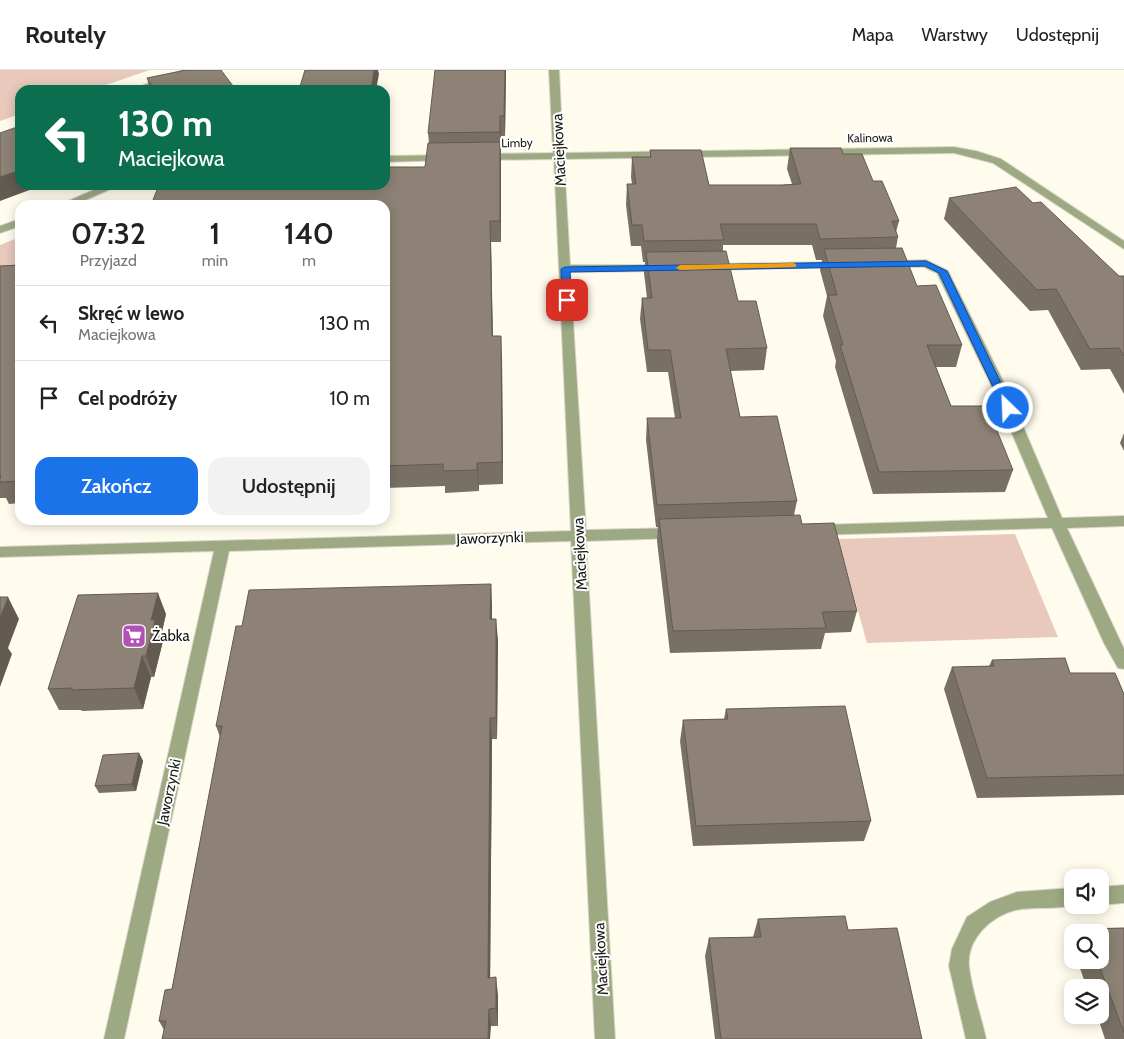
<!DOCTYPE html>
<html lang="pl">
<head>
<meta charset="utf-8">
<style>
  :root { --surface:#fff; --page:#f2f2f2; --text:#222; --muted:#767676; --line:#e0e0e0; --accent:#1a73e8 }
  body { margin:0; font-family:Cabin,sans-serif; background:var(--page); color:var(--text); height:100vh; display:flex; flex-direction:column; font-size:19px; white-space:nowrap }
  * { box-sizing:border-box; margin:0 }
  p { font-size:16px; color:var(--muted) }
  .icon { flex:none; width:28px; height:28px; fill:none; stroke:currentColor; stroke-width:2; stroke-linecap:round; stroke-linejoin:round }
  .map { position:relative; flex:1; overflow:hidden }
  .side { position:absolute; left:15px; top:130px; width:375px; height:325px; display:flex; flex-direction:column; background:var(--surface); border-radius:15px; box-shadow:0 2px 12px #0003 }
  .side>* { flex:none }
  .hud { position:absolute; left:15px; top:15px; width:375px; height:105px; border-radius:15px; box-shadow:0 2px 12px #0003; background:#0b6e4f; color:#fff; overflow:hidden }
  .buttons { position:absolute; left:1064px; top:799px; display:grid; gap:10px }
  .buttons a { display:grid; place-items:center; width:45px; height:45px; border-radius:10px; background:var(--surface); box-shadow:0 2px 12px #0003; font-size:25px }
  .pin { position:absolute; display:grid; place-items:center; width:42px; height:42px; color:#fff; margin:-21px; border-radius:10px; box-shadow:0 2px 8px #0006 }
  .me { position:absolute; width:55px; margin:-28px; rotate:336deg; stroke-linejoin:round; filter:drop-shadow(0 0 4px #0008) }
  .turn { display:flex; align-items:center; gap:18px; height:105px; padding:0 20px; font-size:22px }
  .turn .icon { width:65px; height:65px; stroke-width:2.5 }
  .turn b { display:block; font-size:35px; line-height:42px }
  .eta { display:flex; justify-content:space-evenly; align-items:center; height:85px; text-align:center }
  .eta b { font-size:30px; font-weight:600; line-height:35px }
  .button { display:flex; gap:10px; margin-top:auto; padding:10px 20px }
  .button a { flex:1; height:58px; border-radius:15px; background:var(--accent); color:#fff; font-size:20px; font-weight:600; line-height:58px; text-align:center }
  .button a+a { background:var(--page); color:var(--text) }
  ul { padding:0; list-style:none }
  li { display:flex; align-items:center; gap:15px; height:75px; padding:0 20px; border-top:1px solid var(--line) }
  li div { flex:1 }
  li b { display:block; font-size:19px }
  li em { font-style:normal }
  header { display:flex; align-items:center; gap:30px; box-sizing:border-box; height:70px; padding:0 25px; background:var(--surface); border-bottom:1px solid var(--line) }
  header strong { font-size:24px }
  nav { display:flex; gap:28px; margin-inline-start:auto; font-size:18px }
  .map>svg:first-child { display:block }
  .green { fill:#e8c9bc }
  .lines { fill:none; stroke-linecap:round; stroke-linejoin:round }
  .lane-casing { stroke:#dad7ca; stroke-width:2 }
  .street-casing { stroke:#dad7ca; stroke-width:2 }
  .lane { fill:#9da983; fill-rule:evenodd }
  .street { fill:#9da983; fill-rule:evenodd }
  .wall { fill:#797065 }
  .shaded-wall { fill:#635b52 }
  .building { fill:#8d8275; stroke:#635b52 }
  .route { fill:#1a73e8; stroke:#114b97 }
  .slow { fill:#f59e0b }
  .labels { text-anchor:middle; stroke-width:4; stroke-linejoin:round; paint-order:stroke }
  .far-street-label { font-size:12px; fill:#1a1913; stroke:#fff }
  .street-label { font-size:15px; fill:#1a1913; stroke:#fff }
  .poi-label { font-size:15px; fill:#1a1913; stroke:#fff; text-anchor:start }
</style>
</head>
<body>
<header>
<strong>Routely</strong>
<nav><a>Mapa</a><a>Warstwy</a><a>Udostępnij</a></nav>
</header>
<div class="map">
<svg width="1124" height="969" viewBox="0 0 1124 969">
  <rect width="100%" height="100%" fill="#fffbed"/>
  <!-- green -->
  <g class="green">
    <path d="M0,0H150L91,20H20V44L0,51Z"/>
    <path d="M20,167V198L0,199V175Z"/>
    <path d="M1015,464L1058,567L867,573L838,469Z"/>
  </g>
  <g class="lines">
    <!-- lane casing -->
    <g class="lane-casing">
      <path id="lane" d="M183,0H197L145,20H131Z"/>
    </g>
    <!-- street casing -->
    <g class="street-casing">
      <g id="street">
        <path d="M549,0H559L563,83L954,77L976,81L1001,89L1124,171V179L993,93L954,83L564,89L570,195H665L671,198L665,201L570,202L586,460L678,458L683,459L685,463L683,467L678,468L586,471L615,969H595L571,471L229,481L124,969H104L214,481L0,487V477L571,461L554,89L481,90L476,87L481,84L553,83Z"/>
        <path d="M445,85L450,88L449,90L385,92V86Z"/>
        <path d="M105,115H120L74,135H59Z"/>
        <path d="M20,149V156L0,163V156Z"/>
        <path d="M926,190L948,201L1008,321L1062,448L1124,446V456L1067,458L1124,579V599L1118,598L1104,573L1052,458L816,465L811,464L809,460L811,456L816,455L1048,448L994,321L937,203L924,197H888L882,194L888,191Z"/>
        <path d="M840,192L846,195L844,197L711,200L705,197L711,194Z"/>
        <path d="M1124,815V833L1100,835V817Z"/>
        <path d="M1072,818V835H1074C1056,840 1035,836 1016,840C991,846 966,869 969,897C972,921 981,946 986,969H966L949,896L952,879L967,847L990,832L1017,822Z"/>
      </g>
    </g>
    <!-- lane -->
    <use href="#lane" class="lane"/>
    <!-- street -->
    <use href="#street" class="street"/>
  </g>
  <!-- wall -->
  <g class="wall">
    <path d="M506,0L505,66H501V172H491L493,266L502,287L503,414L479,415V421L445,423V416L385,418V135L425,97L429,73L428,63Z"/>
    <path d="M147,8L236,20H150Z"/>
    <path d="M790,78L843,84L873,111L899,151L896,162L898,167L896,178L917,216L962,275L956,297H936L951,336L1013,400L1005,422L873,424L835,297L836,291L823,246L827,226L820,200L822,190H816L812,175H723V181L738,231L767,278L764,300L730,301L740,347L797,431L794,445L802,454L857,541L851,562L825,563L821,579L670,583L657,471L658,457H656L646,370L647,348H675L668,302H647L640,249L642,228H647L644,203L645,192H643L641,176H631L626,135L627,114H632L631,107L632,87H650V80L709,115H782L792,114L787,99Z"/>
    <path d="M949,128L1033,133L1119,206H1124V324L1110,299L1081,300L1048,240L1030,241L944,149Z"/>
    <path d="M20,195V433L9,434L6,428H0V196Z"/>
    <path d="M1124,363V381L1120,373Z"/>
    <path d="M491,514L492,549L498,570L497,669H492L490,908L498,925V956L164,960L159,951L172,919L220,667L216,656Z"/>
    <path d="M166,544L161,566L163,571L154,607H151L143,639L82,641L81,640H59L48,619Z"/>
    <path d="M992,590L1070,603L1124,624V725L977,728L944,619L952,597L989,596Z"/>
    <path d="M726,639L871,751L864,771L693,776L680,671L683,650L724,649Z"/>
    <path d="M139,683L143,691L136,721L99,723L95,716Z"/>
    <path d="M758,849L848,860L922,969H715L705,886L709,868L753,867Z"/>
    <path d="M1124,858V969H1105L1097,945H1100V918H1087L1077,890H1100V862H1083L1086,859Z"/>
  </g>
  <!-- shaded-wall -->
  <g class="shaded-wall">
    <path d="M374,0H378L379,4L376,20H371Z"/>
    <path d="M505,0H506V1L505,66L504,46Z"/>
    <path d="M500,46L501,66V82L500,62Z"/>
    <path d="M500,72L501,92V172L500,151Z"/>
    <path d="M20,100V115H43L0,131V107Z"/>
    <path d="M490,151L491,172L493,287L492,266Z"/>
    <path d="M501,266L502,287L503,414L502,392Z"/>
    <path d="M477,393L479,415V421L477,400Z"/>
    <path d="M491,514L492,535V570L490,549Z"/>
    <path d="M158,523L166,544L161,566L163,571L154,607L146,586L151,550Z"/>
    <path d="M8,527L19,549L8,578L12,584L0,617V548Z"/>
    <path d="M496,549L498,570L497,669L496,648Z"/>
    <path d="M142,586L151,607L143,639L134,618Z"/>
    <path d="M490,648L492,669L490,926L488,908Z"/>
    <path d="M139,683L143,691L136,721L132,714Z"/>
    <path d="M496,907L498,925V956L496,938Z"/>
    <path d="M489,939L491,956L490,969H488Z"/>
  </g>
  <!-- building -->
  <g class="building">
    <path d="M186,0H221L236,20H154L147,8Z"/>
    <path d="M305,0H374L371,20H299Z"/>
    <path d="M435,0H505L504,46H500V62L428,63Z"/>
    <path d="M20,56V100L0,107V63Z"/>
    <path d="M500,72V151H490L492,266H501L502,392L477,393V400L443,401V394L385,396V135H151L159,115H385V97H425L428,73Z"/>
    <path d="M790,78H841L843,84H862L873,111H882L899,151H892L898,167L820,169L816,154H720L724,170L644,171L642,155H632L627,114H636L632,87H651L650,80H701L709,115H782L801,114Z"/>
    <path d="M1016,117L1033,133L1041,132L1119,206H1124V286L1119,278L1090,279L1056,219L1037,220L949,128Z"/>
    <path d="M902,178L917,216L936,215L962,275H927L951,336H987L1013,400L879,402L840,275H843L828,225H837L824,179Z"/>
    <path d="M726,181L738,231H756L767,278L726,279L740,347L777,346L797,431L657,435L647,348H681L670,280H648L642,228H652L646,182Z"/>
    <path d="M20,195V411L0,412V409L1,406H0V196Z"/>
    <path d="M800,445L802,454L834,453L857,541L822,542L826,558L673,561L659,449Z"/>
    <path d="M491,514L490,549H496V648H490L488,908L496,907V938L489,939L488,969H162L166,951H159L165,920L172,919L222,656H216L236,556H242L249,520Z"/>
    <path d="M158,523L151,550H155L146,586H142L134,618L72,620V618L48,619L78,525Z"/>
    <path d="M0,527H8L0,548Z"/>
    <path d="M1065,588L1070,603H1115L1124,624V705L987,708L952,597L994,596L992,590Z"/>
    <path d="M845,636L871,751L696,756L683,650L728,649L726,639Z"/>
    <path d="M139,683L132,714L95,716L103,685Z"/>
    <path d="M845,846L848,860L897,858L922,969H721L709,868L761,867L758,849Z"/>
    <path d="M1124,858V963L1097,890H1100V862H1088L1086,859Z"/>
  </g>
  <!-- route -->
  <path class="route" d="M926,191L947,201L1013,338L1011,340H1004L1003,338L939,203L925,196L570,202L572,230L567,232L562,230L561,199L565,197Z"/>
  <!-- slow -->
  <path class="slow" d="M793,193L796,194V197L680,200L676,198L680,195Z"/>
  <!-- icons -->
  <defs>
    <g id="supermarket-square" transform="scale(1.25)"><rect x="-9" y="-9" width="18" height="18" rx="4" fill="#b350b7" stroke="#fff"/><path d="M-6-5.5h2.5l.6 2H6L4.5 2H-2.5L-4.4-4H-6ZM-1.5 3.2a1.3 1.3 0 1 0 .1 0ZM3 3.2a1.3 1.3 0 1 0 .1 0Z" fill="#fff"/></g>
  </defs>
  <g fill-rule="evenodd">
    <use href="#supermarket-square" x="134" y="566"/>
  </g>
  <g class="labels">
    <!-- far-street labels -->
    <g class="far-street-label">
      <text transform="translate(870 68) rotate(-1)" y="4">Kalinowa</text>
      <text transform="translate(517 73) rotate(-1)" y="4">Limby</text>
    </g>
    <!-- street labels -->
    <g class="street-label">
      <text transform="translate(559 80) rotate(-93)" y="5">Maciejkowa</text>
      <text transform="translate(490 468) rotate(-2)" y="5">Jaworzynki</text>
      <text transform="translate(580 484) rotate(-93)" y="5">Maciejkowa</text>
      <text transform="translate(169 722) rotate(-78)" y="5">Jaworzynki</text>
      <text transform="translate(601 889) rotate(-93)" y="5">Maciejkowa</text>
    </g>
    <!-- poi labels -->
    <g class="poi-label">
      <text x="152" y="571">Żabka</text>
    </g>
  </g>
</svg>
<div class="buttons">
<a><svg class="icon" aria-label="sound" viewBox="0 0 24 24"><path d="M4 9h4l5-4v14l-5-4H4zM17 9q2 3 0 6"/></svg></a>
<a><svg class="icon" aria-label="search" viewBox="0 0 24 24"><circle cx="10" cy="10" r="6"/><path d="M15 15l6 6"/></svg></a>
<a><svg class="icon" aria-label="layers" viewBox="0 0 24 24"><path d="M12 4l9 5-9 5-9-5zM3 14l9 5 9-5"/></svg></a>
</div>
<div class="pin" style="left:567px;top:230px;background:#d93025"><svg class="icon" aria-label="arrive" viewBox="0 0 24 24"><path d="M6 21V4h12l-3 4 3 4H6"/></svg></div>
<svg class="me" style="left:1008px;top:338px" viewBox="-20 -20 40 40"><circle r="17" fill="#1a73e8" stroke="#fff" stroke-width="3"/><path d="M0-11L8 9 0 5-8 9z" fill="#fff"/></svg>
<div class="hud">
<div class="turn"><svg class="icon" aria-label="left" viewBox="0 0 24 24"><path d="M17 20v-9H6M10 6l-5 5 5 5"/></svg><div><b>130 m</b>Maciejkowa</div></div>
</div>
<section class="side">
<div class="eta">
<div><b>07:32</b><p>Przyjazd</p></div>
<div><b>1</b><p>min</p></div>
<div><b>140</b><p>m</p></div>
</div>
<ul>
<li><svg class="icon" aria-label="left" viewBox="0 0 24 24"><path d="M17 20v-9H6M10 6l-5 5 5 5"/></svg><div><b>Skręć w lewo</b><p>Maciejkowa</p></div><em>130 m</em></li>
<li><svg class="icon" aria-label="arrive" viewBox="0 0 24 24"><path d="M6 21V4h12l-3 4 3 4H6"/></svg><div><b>Cel podróży</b></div><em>10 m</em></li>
</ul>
<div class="button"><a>Zakończ</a><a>Udostępnij</a></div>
</section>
</div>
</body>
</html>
